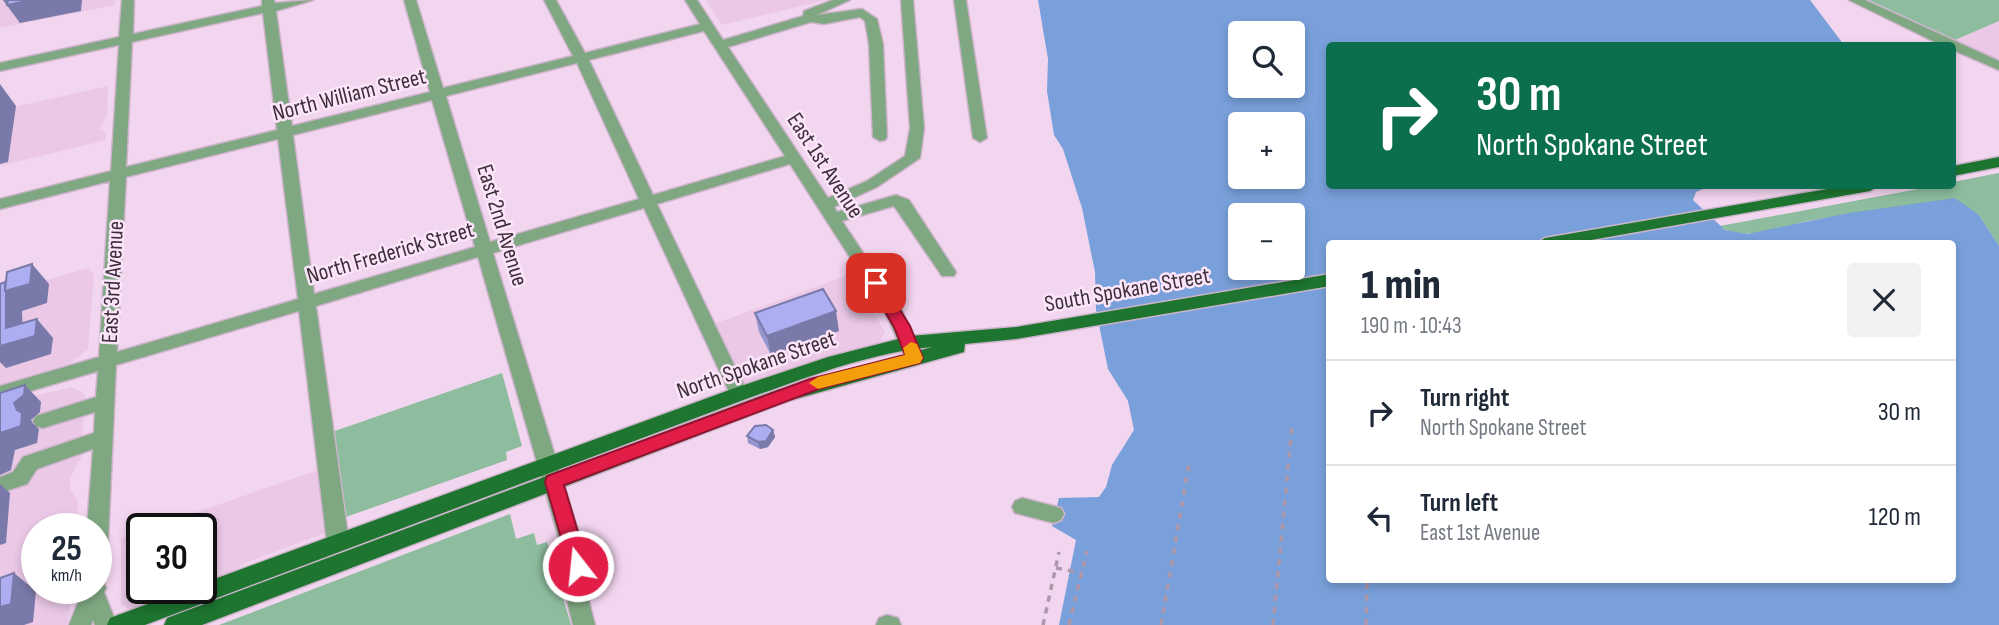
<!DOCTYPE html>
<html lang="en">
<head>
<meta charset="utf-8">
<style>
  :root { --surface:#fff; --page:#f2f2f3; --text:#1f2937; --muted:#747a83; --line:#e0e1e3 }
  body { margin:0; font-family:"Sofia Sans Condensed",sans-serif; background:var(--page); color:var(--text); height:100vh; display:flex; flex-direction:column; font-size:26px; white-space:nowrap }
  * { box-sizing:border-box; margin:0 }
  p { font-size:23px; color:var(--muted) }
  .icon { flex:none; width:38px; height:38px; fill:none; stroke:currentColor; stroke-width:2; stroke-linecap:round; stroke-linejoin:round }
  .map { position:relative; flex:1; overflow:hidden }
  .details { position:absolute; left:1326px; top:240px; width:630px; height:343px; display:flex; flex-direction:column; background:var(--surface); border-radius:7px; box-shadow:0 4px 10px #0003 }
  .details>* { flex:none }
  .banner { position:absolute; left:1326px; top:42px; width:630px; height:147px; border-radius:7px; box-shadow:0 4px 10px #0003; background:#0b6e4f; color:#fff; overflow:hidden }
  .buttons { position:absolute; left:1228px; top:21px; display:grid; gap:14px }
  .buttons a { display:grid; place-items:center; width:77px; height:77px; border-radius:7px; background:var(--surface); box-shadow:0 4px 10px #0003; font-size:35px }
  .speed { position:absolute; left:21px; top:513px; display:flex; gap:14px; font-size:35px; font-weight:700; text-align:center }
  .speed>* { display:grid; place-content:center; width:91px; height:91px; border-radius:50%; background:var(--surface); box-shadow:0 4px 10px #0003; line-height:1 }
  .speed small { font-size:18px; font-weight:400 }
  .speed .limit { border:4px solid #111; border-radius:10px; background:#fff; color:#111 }
  .pin { position:absolute; display:grid; place-items:center; width:60px; height:60px; color:#fff; margin:-30px; border-radius:14px; box-shadow:0 4px 10px #0006 }
  .me { position:absolute; width:77px; margin:-38px; rotate:344deg; stroke-linejoin:round; filter:drop-shadow(0 0 5px #0008) }
  .turn { display:flex; align-items:center; gap:24px; height:147px; padding:0 35px; font-size:32px }
  .turn .icon { width:91px; height:91px; stroke-width:2.5 }
  .turn b { display:block; font-size:49px; line-height:60px }
  .round { display:grid; place-items:center; flex:none; width:74px; height:74px; border-radius:7px; background:var(--page) }
  .overview { display:flex; align-items:center; justify-content:space-between; height:119px; padding:0 35px }
  h1 { font-size:42px; font-weight:800; line-height:52px }
  ul { padding:0; list-style:none }
  li { display:flex; align-items:center; gap:21px; height:105px; padding:0 35px; border-top:2px solid var(--line) }
  li div { flex:1 }
  li b { display:block; font-size:26px }
  li em { font-style:normal }
  .map>svg:first-child { display:block }
  .built { fill:#eac8e6 }
  .green { fill:#8dbd9e }
  .water { fill:#79a0da; fill-rule:evenodd }
  .lines { fill:none; stroke-linecap:round; stroke-linejoin:round }
  .minor-casing { stroke:#cdb4cb; stroke-width:3 }
  .major-casing { stroke:#cdb4cb; stroke-width:3 }
  .path { stroke:#ad97ab; stroke-width:3.5; stroke-dasharray:6 6; stroke-linecap:butt }
  .minor { fill:#7fa782; fill-rule:evenodd }
  .major { fill:#1d7530; fill-rule:evenodd }
  .wall { fill:#9596cf }
  .shaded-wall { fill:#797aa9 }
  .building { fill:#adaef1; stroke:#797aa9; stroke-width:2 }
  .route { fill:#e11d48; stroke:#92132f; stroke-width:2 }
  .slow { fill:#f59e0b }
  .labels { text-anchor:middle; stroke-width:5; stroke-linejoin:round; paint-order:stroke }
  .street-label { font-size:23px; fill:#3b303a; stroke:#fce5fa }
</style>
</head>
<body>
<div class="map">
<svg width="1999" height="625" viewBox="0 0 1999 625">
  <rect width="100%" height="100%" fill="#f2d5ef"/>
  <!-- built -->
  <g class="built">
    <path d="M0,0H115V5L0,28Z"/>
    <path d="M705,0H826L722,25Z"/>
    <path d="M1999,21V60L1955,40Z"/>
    <path d="M108,86L107,116L99,129L106,133V140L0,166V110Z"/>
    <path d="M88,268L94,274L88,349L69,364L0,385V294Z"/>
    <path d="M851,274L885,332L880,342L743,387L711,325Z"/>
    <path d="M72,387L85,394L81,458L70,477V489L78,501L76,528H37V588H71L69,618L66,625H0V404Z"/>
    <path d="M336,464L344,526L243,564L218,583L131,611L121,604V539L142,532V588H201V528H151Z"/>
  </g>
  <!-- green -->
  <g class="green">
    <path d="M1869,0H1999V21L1955,40Z"/>
    <path d="M1999,173V246L1979,215C1921,214 1865,210 1808,221C1785,226 1740,244 1720,226L1934,186H1953V182Z"/>
    <path d="M502,373L522,446L506,452L507,460L343,518L332,432Z"/>
    <path d="M510,514L516,539L534,533L537,545L547,542L571,625H219Z"/>
  </g>
  <!-- water -->
  <path class="water" d="M1038,0H1810L1844,45L1330,46V186H1710L1696,192L1693,200L1725,230L1747,234L1849,213L1955,198L1979,215L1999,246V625H1059L1076,540L1052,526L1059,498L1099,497L1106,487L1112,465L1134,430L1128,401L1108,369L1096,310L1095,272L1082,208L1063,149L1054,135L1047,91L1048,59ZM1241,33H1293V86H1241ZM1241,124H1293V177H1241ZM1241,215H1293V268H1241ZM1330,243H1953V579H1330Z"/>
  <g class="lines">
    <!-- minor casing -->
    <g class="minor-casing">
      <g id="minor">
        <path d="M122,0H134L133,34L262,6V0H274L275,3L313,0L276,11L292,126L430,92L404,0H416L443,88L573,56L544,0H556L585,53L700,24L685,0H697L723,40L803,16L804,11L833,0H850L817,15L862,9L877,19L883,44L887,137L885,140L880,141L873,137L869,44L865,21L860,17L824,24L811,22L728,47L828,198L867,181L905,156L910,128L901,0H913L924,128L920,158L877,187L834,207L837,212L896,195L909,200L956,272L954,276H942L894,206L842,221L902,311L923,358L920,363H908L885,312L790,164L657,204L748,394L746,399H732L730,394L644,208L493,253L587,560L588,597L595,625H573L566,597L565,560L478,257L316,306L349,543L345,549L338,552L331,549L327,543L299,311L116,365L107,563L104,570L96,572V528H87L93,449L37,469L27,484L0,493V477L13,472L23,457L94,433L95,412L43,428L36,426L33,421L36,416L96,397L98,371L0,400V386L99,357L110,181L0,209V199L111,171L119,45L0,71V63L119,37ZM263,13L277,130L126,167L132,42ZM704,31L785,156L653,195L589,60ZM577,63L639,199L490,242L446,96ZM432,100L475,247L314,294L293,135ZM278,139L298,299L117,352L126,177Z"/>
        <path d="M954,0H966L987,138L980,142L973,138Z"/>
        <path d="M1849,0H1865L1999,61V70L1953,50V46H1943Z"/>
        <path d="M1022,498L1061,508L1064,514L1061,520L1054,523L1015,513L1012,507L1015,501Z"/>
        <path d="M96,579L103,581L106,588L104,592L117,625H95L93,620L91,625H69L84,588H96Z"/>
        <path d="M887,615L898,618L901,625H876L879,618Z"/>
      </g>
    </g>
    <!-- major casing -->
    <g class="major-casing">
      <g id="major">
        <path d="M1999,157V167L1953,176V166Z"/>
        <path d="M1845,186H1878L1870,191L1574,243H1537L1545,238Z"/>
        <path d="M1330,274V286L1016,339L965,344L964,352L788,401L202,625H164L167,618L777,390L932,347C868,353 806,378 746,399L145,625H107L110,618L118,615L191,588H201V584L732,389L828,357L910,336L1016,327Z"/>
      </g>
    </g>
    <!-- path -->
    <g class="path">
      <path d="M1056,568L1082,573"/>
      <path d="M1043,625L1059,552"/>
      <path d="M1069,625L1087,551"/>
      <path d="M1161,625L1189,464"/>
      <path d="M1273,625L1292,426"/>
      <path d="M1366,625L1367,579"/>
    </g>
    <!-- minor -->
    <use href="#minor" class="minor"/>
    <!-- major -->
    <use href="#major" class="major"/>
  </g>
  <!-- wall -->
  <g class="wall">
    <path d="M755,313L839,331L771,355L759,332Z"/>
    <path d="M773,430L775,437L768,447L760,449L748,443L747,436Z"/>
  </g>
  <!-- shaded-wall -->
  <g class="shaded-wall">
    <path d="M3,0H82L81,11L20,23Z"/>
    <path d="M0,84L16,106L8,162L0,164Z"/>
    <path d="M32,264L49,284L47,303L22,311L23,339L37,319L53,338L51,354L6,368L0,362V346L5,291Z"/>
    <path d="M836,311L839,331L771,355L767,336Z"/>
    <path d="M25,385L41,402L40,412L31,420L32,422L39,429L37,443L15,450L11,470L0,475V433L17,410L14,403Z"/>
    <path d="M773,430L775,437L768,447L760,449L758,442Z"/>
    <path d="M0,484L10,493L6,543L0,545Z"/>
    <path d="M14,573L36,591L33,622L24,625H0V607Z"/>
  </g>
  <!-- building -->
  <g class="building">
    <path d="M8,0H32L7,5Z"/>
    <path d="M32,264L30,284L5,291L7,272Z"/>
    <path d="M5,282V291H6V328L37,319L35,336L0,346V284Z"/>
    <path d="M823,289L836,311L767,336L755,313Z"/>
    <path d="M25,385L24,395L14,403L17,410L22,413L21,426L0,433V393Z"/>
    <path d="M766,425L773,430L766,441L758,442L747,436L755,426Z"/>
    <path d="M14,573L11,604L0,607V578Z"/>
  </g>
  <!-- route -->
  <path class="route" d="M876,278L881,279L910,326L923,358L920,363L819,389L564,485L588,566L585,573L578,575L571,573L545,482L547,476L810,379L905,355L894,327L868,283Z"/>
  <!-- slow -->
  <path class="slow" d="M911,342L917,344L923,358L920,363L818,389L809,383L818,377L905,355L903,348Z"/>
  <g class="labels">
    <!-- street labels -->
    <g class="street-label">
      <text transform="translate(349 94) rotate(-14)" y="8">North William Street</text>
      <text transform="translate(826 165) rotate(57)" y="8">East 1st Avenue</text>
      <text transform="translate(503 225) rotate(73)" y="8">East 2nd Avenue</text>
      <text transform="translate(390 252) rotate(-16)" y="8">North Frederick Street</text>
      <text transform="translate(112 282) rotate(-87)" y="8">East 3rd Avenue</text>
      <text transform="translate(1127 289) rotate(-10)" y="8">South Spokane Street</text>
      <text transform="translate(756 364) rotate(-19)" y="8">North Spokane Street</text>
    </g>
  </g>
</svg>
<div class="buttons">
<a><svg class="icon" aria-label="search" viewBox="0 0 24 24"><circle cx="10" cy="10" r="6"/><path d="M15 15l6 6"/></svg></a>
<a>+</a>
<a>−</a>
</div>
<div class="speed"><div>25<small>km/h</small></div><div class="limit">30</div></div>
<div class="pin" style="left:876px;top:283px;background:#d93025"><svg class="icon" aria-label="arrive" viewBox="0 0 24 24"><path d="M6 21V4h12l-3 4 3 4H6"/></svg></div>
<svg class="me" style="left:578px;top:566px" viewBox="-20 -20 40 40"><circle r="17" fill="#e11d48" stroke="#fff" stroke-width="3"/><path d="M0-11L8 9 0 5-8 9z" fill="#fff"/></svg>
<div class="banner">
<div class="turn"><svg class="icon" aria-label="right" viewBox="0 0 24 24"><path d="M7 20v-9h11M14 6l5 5-5 5"/></svg><div><b>30 m</b>North Spokane Street</div></div>
</div>
<section class="details">
<div class="overview"><div><h1>1 min</h1><p>190 m · 10:43</p></div><a class="round"><svg class="icon" aria-label="close" viewBox="0 0 24 24"><path d="M6 6l12 12M18 6L6 18"/></svg></a></div>
<ul>
<li><svg class="icon" aria-label="right" viewBox="0 0 24 24"><path d="M7 20v-9h11M14 6l5 5-5 5"/></svg><div><b>Turn right</b><p>North Spokane Street</p></div><em>30 m</em></li>
<li><svg class="icon" aria-label="left" viewBox="0 0 24 24"><path d="M17 20v-9H6M10 6l-5 5 5 5"/></svg><div><b>Turn left</b><p>East 1st Avenue</p></div><em>120 m</em></li>
</ul>
</section>
</div>
</body>
</html>
